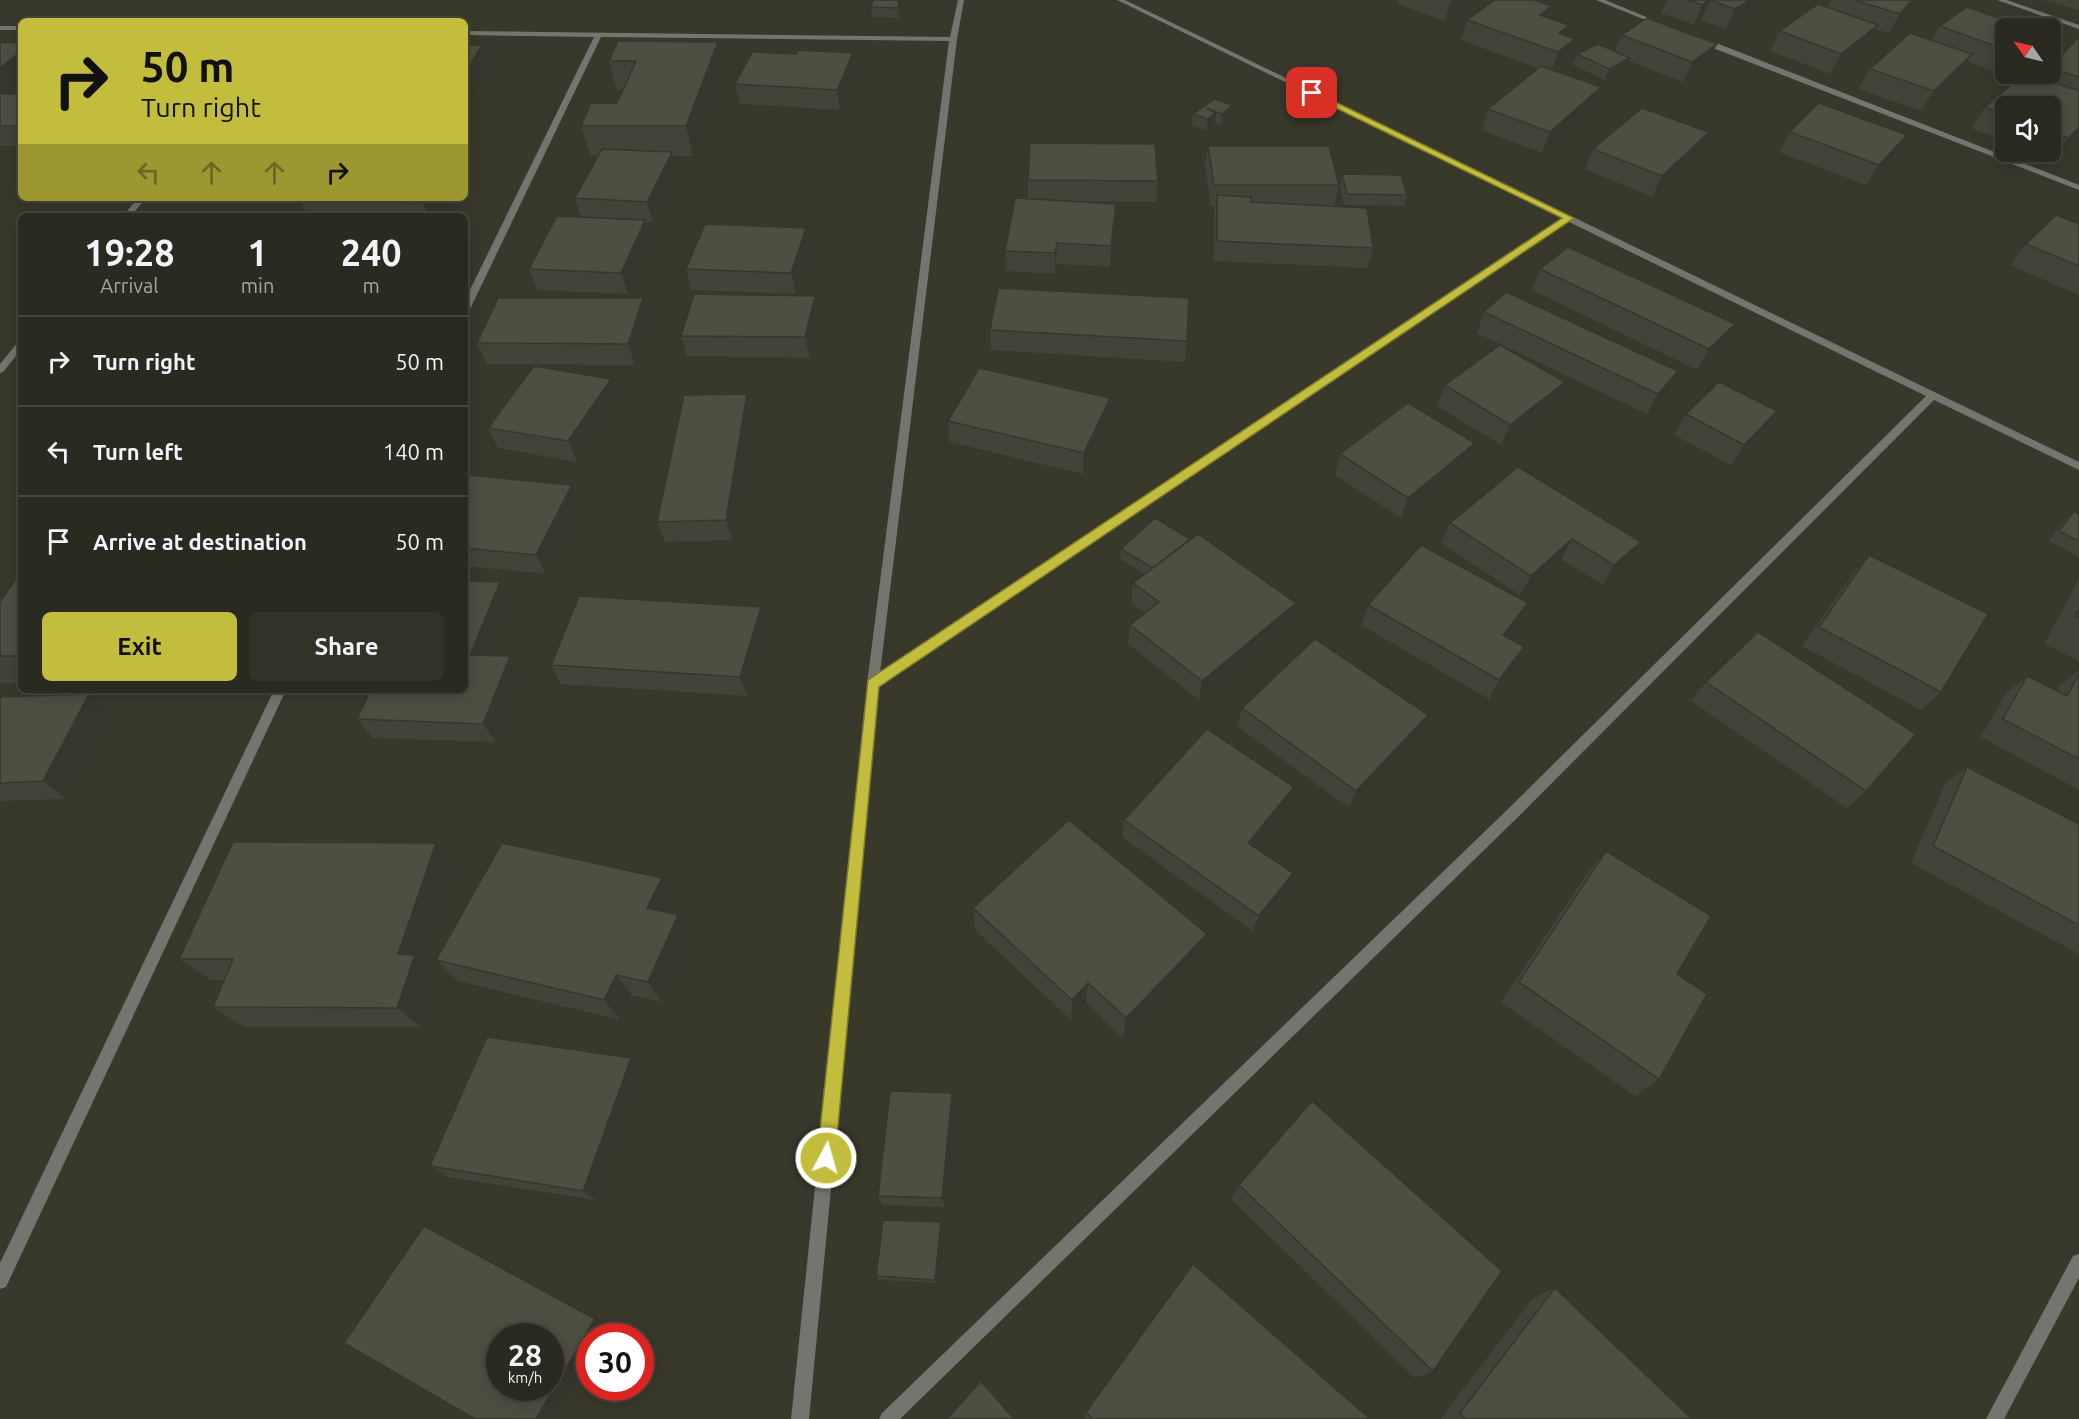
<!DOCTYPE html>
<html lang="en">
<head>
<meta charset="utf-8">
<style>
  :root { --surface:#2a2a20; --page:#323229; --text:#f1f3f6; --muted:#a5a7a5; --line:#46463e; --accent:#c3bd3e }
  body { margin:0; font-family:Ubuntu,sans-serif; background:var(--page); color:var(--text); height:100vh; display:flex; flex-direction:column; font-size:22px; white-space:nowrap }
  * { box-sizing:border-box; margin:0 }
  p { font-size:20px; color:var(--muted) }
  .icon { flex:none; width:33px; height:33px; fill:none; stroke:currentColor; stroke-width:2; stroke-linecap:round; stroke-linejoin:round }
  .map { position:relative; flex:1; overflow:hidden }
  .details { position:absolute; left:18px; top:213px; width:450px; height:480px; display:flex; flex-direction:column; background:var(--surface); border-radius:9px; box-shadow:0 3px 15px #0003,0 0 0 2px var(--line) }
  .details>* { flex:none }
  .top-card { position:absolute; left:18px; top:18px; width:450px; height:183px; border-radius:9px; box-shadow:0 3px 15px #0003,0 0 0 2px var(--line); background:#c3bd3e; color:#111; overflow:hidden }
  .needle { width:39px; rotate:304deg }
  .buttons { position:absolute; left:1995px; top:18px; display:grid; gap:12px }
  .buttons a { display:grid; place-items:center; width:66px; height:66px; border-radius:9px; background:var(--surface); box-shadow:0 3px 15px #0003,0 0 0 2px var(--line); font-size:30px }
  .speed { position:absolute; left:486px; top:1323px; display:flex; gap:12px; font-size:30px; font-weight:700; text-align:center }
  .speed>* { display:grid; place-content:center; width:78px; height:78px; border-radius:50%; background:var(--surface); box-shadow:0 3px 15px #0003,0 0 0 2px var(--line); line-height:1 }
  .speed small { font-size:15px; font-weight:400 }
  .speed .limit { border:9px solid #d22; background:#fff; color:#111 }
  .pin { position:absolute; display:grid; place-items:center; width:51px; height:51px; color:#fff; margin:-26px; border-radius:12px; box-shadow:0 3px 9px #0006 }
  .me { position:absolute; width:66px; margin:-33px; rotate:6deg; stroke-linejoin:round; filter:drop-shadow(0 0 4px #0008) }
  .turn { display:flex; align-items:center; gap:21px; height:126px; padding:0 24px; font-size:27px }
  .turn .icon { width:78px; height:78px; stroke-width:2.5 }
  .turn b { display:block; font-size:42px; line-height:51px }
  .lanes { display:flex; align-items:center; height:57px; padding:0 24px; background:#0003; justify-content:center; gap:30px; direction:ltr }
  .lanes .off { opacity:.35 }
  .eta { display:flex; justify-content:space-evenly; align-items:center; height:102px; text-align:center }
  .eta b { font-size:36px; font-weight:700; line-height:42px }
  .button { display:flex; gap:12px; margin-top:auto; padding:12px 24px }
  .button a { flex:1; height:69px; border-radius:9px; background:var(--accent); color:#111; font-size:24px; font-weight:700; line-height:69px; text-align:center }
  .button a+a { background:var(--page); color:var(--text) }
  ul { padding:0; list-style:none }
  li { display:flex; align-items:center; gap:18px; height:90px; padding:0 24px; border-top:2px solid var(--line) }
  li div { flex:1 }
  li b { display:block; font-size:22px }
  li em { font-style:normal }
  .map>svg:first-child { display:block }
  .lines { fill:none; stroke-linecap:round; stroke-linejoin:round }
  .minor { fill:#75756f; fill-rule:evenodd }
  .wall { fill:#434338 }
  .shaded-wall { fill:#37372e }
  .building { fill:#4e4e41; stroke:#37372e; stroke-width:1.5; fill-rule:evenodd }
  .route { fill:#c3bd3e; stroke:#7f7b28; stroke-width:1.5 }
</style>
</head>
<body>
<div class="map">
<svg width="2079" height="1419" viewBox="0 0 2079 1419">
  <rect width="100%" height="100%" fill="#38382b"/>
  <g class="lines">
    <!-- minor -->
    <g class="minor">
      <path d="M958,0H964L957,39L880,673L1563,218L1117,0H1125L2079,462V470L1934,400L1517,818L900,1419H879L882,1413L1507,810L1926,396L1569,222L879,686L809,1419H791L867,684L949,41L601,37L470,309L465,312V300L594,37L465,35V31L950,37Z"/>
      <path d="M1596,0H1605L1666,25L1660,26Z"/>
      <path d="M1997,0H2007L2079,25V29Z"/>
      <rect x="0" y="26" width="21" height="4"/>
      <path d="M1700,39H1706L2079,185V190L1700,43Z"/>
      <path d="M138,198H146L131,216H123Z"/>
      <path d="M21,341V350L3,372L0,373V364L18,342Z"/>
      <path d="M274,690H286L6,1287L0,1289V1263Z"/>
      <path d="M2079,1254V1278L2004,1419H1986L2073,1256Z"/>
    </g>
  </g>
  <!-- wall -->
  <g class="wall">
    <path d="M902,0L899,18L872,17L871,7Z"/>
    <path d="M1398,0H1480L1445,22L1397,3Z"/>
    <path d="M1667,0H1768L1767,2L1726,29L1701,20L1694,25L1661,13Z"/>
    <path d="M1831,0H1917L1889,33L1875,29L1867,45L1830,74L1770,51L1780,31L1827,7Z"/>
    <path d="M2043,0H2079V10Z"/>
    <path d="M1552,6L1548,18L1566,36L1575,39L1567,59L1554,70L1593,107L1542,153L1482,130L1488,109L1538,68L1461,40L1467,20Z"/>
    <path d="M1940,26L2006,28V70L2001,74L1967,61L1959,74L1921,111L1858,89L1870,69L1931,40Z"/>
    <path d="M1622,35L1708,64L1683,82L1629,61L1626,68L1605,80L1573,65L1577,54L1615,51Z"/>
    <path d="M2079,36V134L2053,159L2033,152H2050V106H2006V141L1971,128L1985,107L2044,78L2047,74H2050L2051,68Z"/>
    <path d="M0,42L21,43V83L8,94H21V146H0Z"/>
    <path d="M718,42L724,70L693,156H673L677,173L653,222H646L652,241L628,294L537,290L529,269L581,217L575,198L599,155H590L581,126L617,103L623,90H617L609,61Z"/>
    <path d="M855,73L840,110L740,104L735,84Z"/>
    <path d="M1232,105L1231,115L1221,124L1215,122L1214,124L1207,130L1192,125L1193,114Z"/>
    <path d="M1709,132L1699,153L1652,197L1585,169L1593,149Z"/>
    <path d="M1790,132L1894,155L1866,185L1779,152Z"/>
    <path d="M1208,146L1339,185L1334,206L1373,248L1367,268L1214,261V215L1215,206H1211L1205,166Z"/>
    <path d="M1342,174L1407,195L1404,206L1344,205L1340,185Z"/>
    <path d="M1028,180L1158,181L1156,202L1069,201L1116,204L1110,267L1056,264L1055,274L1006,271L1005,251L1028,199Z"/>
    <path d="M448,198L437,216H308L299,199Z"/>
    <path d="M2079,224V295L2010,265L2026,244Z"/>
    <path d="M810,249L796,294L691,290L686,269Z"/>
    <path d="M1540,269L1735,324L1723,345L1697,370L1532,290Z"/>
    <path d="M643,298L650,319L635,365L487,364L477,343Z"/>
    <path d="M1484,312L1667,392L1647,414L1477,333Z"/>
    <path d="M818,316L810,358L687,356L681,336Z"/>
    <path d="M990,330L1187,341L1185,362L991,350Z"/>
    <path d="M611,379L619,400L577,462L498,448L488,428Z"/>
    <path d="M1445,385L1556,403L1501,445L1437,406Z"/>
    <path d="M747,394L752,414L732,540L665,542L657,522Z"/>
    <path d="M1110,398L1109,418L1083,474L950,442L948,421Z"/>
    <path d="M1686,414L1763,431L1731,465L1674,435Z"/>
    <path d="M1340,454L1467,464L1401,518L1335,475Z"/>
    <path d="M465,478L572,485L581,505L546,574L465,566Z"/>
    <path d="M2074,511L2079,514V557L2049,541L2063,522Z"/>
    <path d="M1450,523L1641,542L1628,562L1603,585L1561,559L1520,595L1441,543Z"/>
    <path d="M1121,549L1290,622L1199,700L1128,644L1130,625L1145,613L1131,603L1133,583L1145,574L1120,559Z"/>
    <path d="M1869,555L1941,692L1921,710L1802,646L1852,575Z"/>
    <path d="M21,571V683H0V602Z"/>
    <path d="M2079,579V661L2044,644Z"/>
    <path d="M500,582L511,602L490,655L510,656L521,675L496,742L373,738L357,719Z"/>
    <path d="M1368,605L1518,623L1506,637L1524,647L1514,666L1489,699L1361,625Z"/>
    <path d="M761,607L767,626L747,696L561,684L551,665Z"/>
    <path d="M2079,670V790L1981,737L2005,694L2027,676L2057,691L2059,686Z"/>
    <path d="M1706,682L1866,791L1847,808L1691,701Z"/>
    <path d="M0,697L110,713L66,799L0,801Z"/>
    <path d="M1242,708L1419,734L1349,808L1237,726Z"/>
    <path d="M1967,767L2079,824V954L1911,863L1945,784Z"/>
    <path d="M1288,804L1254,846L1287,889L1253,931L1122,837L1124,820Z"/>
    <path d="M1606,851L1677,974L1659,1079L1635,1096L1501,1002L1586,875Z"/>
    <path d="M457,866L425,964L438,976L421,1027H244L213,1007L224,980H211L179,959Z"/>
    <path d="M662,878L675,900L669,913L691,936L662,1002L632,995L620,1020L458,981L436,960Z"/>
    <path d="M973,908L1201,956L1123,1038L1086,1003L1071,1020L975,930Z"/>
    <path d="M643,1071L596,1200L447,1177L430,1166Z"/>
    <path d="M955,1105L945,1207L882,1205L878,1196Z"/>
    <path d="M1239,1185L1433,1371L1415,1378L1231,1199Z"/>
    <path d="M943,1226L937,1283L879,1280L876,1276Z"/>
    <path d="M1555,1288L1692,1419H1442L1441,1418L1533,1298Z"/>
    <path d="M1086,1412L1370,1419H1086L1084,1417Z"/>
  </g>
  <!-- shaded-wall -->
  <g class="shaded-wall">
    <path d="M899,0H902L899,18L898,8Z"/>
    <path d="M1453,0H1480L1445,22L1450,2Z"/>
    <path d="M1710,0L1701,20L1694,25L1702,5Z"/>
    <path d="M1750,0H1768L1767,2L1726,29L1735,9Z"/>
    <path d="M1912,0H1917L1889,33L1900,14Z"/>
    <path d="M1552,6L1545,26L1540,15Z"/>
    <path d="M1569,25L1562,45L1559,33Z"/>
    <path d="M1878,25L1867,45L1830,74L1841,54Z"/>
    <path d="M1575,39L1567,59L1551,72L1558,52Z"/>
    <path d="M718,42L724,70L693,156L686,126Z"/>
    <path d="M1717,44L1708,64L1683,82L1692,62Z"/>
    <path d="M482,45L490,65L465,107V73Z"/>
    <path d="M21,51V83L2,99L0,97V68Z"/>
    <path d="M853,53L855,73L840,110L837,90Z"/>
    <path d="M1972,54L1959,74L1921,111L1934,91Z"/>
    <path d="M1630,58L1626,68L1605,80L1609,69Z"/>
    <path d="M1601,87L1593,107L1542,153L1550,132Z"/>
    <path d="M1232,105L1231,115L1221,124L1222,114Z"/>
    <path d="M1216,113L1214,124L1207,130L1208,119Z"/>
    <path d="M2079,128V134L2053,159L2068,138Z"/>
    <path d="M1709,132L1699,153L1652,197L1662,176Z"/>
    <path d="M1907,135L1894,155L1866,185L1879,165Z"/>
    <path d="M672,152L677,173L653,222L647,202Z"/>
    <path d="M426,198H448L437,216H429L423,203Z"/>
    <path d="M1116,204L1110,267L1111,246Z"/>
    <path d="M645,220L652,241L628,294L621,273Z"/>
    <path d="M806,228L810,249L796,294L791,273Z"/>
    <path d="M1057,243L1056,264L1055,274V253Z"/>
    <path d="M815,296L818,316L810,358L805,337Z"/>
    <path d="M643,298L650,319L635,365L628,344Z"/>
    <path d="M1735,324L1723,345L1697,370L1709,349Z"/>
    <path d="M1678,371L1667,392L1647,414L1658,394Z"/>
    <path d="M611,379L619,400L577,462L568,441Z"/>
    <path d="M1565,382L1556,403L1501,445L1510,425Z"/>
    <path d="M747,394L752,414L732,540L726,520Z"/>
    <path d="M1110,398L1109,418L1083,474L1084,453Z"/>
    <path d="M1777,411L1763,431L1731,465L1744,445Z"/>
    <path d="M1475,443L1467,464L1401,518L1408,498Z"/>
    <path d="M572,485L581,505L546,574L536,555Z"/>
    <path d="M1572,539L1561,559L1520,595L1531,576Z"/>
    <path d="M1641,542L1628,562L1603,585L1614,565Z"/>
    <path d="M500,582L511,602L482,674L470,655Z"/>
    <path d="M1296,603L1290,622L1199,700L1202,681Z"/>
    <path d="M1528,603L1518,623L1493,654L1503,635Z"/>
    <path d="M761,607L767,626L747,696L740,677Z"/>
    <path d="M1524,647L1514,666L1489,699L1499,680Z"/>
    <path d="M510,656L521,675L496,742L483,724Z"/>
    <path d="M89,694L110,713L66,799L43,781Z"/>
    <path d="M1428,715L1419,734L1349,808L1356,791Z"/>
    <path d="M1294,787L1288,804L1243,859L1248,843Z"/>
    <path d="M436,843L457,866L425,964L438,976L421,1027L397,1008L398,954Z"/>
    <path d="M0,868L12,876L0,897Z"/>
    <path d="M1293,873L1287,889L1253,931L1259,916Z"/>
    <path d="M662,878L675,900L661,930L647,908Z"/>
    <path d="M678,915L691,936L662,1002L648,982Z"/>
    <path d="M1207,934L1201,956L1123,1038L1126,1018Z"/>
    <path d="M616,975L632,995L620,1020L604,1000Z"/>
    <path d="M1088,983L1086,1003L1071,1020L1072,1000Z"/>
    <path d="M631,1058L643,1071L596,1200L583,1191Z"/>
    <path d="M952,1093L955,1105L945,1207L942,1198Z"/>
    <path d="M941,1222L943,1226L937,1283L935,1280Z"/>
    <path d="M424,1226L442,1235L609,1325L602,1336H590V1358L554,1419H536Z"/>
  </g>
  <!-- building -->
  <g class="building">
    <path d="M873,0H899L898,8L871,7Z"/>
    <path d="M1495,0H1534L1552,6L1540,15L1569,25L1559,33L1575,39L1558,52L1467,20Z"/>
    <path d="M1688,0H1750L1735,9L1710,0L1702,5Z"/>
    <path d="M1854,0H1912L1900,14Z"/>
    <path d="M1818,4L1878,25L1841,54L1780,31Z"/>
    <path d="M1967,7L2027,28H2006V50L1940,26Z"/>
    <path d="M1647,18L1717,44L1692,62L1622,35Z"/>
    <path d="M1910,33L1972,54L1934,91L1870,69Z"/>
    <path d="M2079,36V77L2051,68Z"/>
    <path d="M618,41L718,42L686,126H581L591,103H617L636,61H609Z"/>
    <path d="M0,42L21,43V51L0,68Z"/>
    <path d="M1598,44L1630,58L1609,69L1577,54Z"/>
    <path d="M465,45H482L465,73Z"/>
    <path d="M799,50L853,53L837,90L735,84L752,52L797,54Z"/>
    <path d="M1541,66L1601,87L1550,132L1488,109Z"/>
    <path d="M2024,74H2030L2079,91V128L2068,138L2050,132V106H2006V115L1985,107Z"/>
    <rect x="0" y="94" width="21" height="32"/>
    <path d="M1215,99L1232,105L1222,114L1206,108L1216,113L1208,119L1193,114Z"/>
    <path d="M1819,103L1907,135L1879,165L1790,132Z"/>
    <path d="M1642,108L1709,132L1662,176L1593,149Z"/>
    <path d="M1030,143L1155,144L1158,181L1028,180Z"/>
    <path d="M1208,146H1329L1339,185H1214Z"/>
    <path d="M602,149L672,152L647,202L575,198Z"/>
    <path d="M1342,174L1401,175L1407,195L1347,194Z"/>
    <path d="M1217,195L1251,197V202L1367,208L1373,248L1217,241Z"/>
    <path d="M300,198H426L423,203L299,199Z"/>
    <path d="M1015,198L1116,204L1111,246L1057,243L1055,253L1005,251Z"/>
    <path d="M2056,215L2079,224V266L2026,244Z"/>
    <path d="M557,216L645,220L621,273L529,269Z"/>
    <path d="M705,224L806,228L791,273L686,269Z"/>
    <path d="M1568,247L1735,324L1709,349L1540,269Z"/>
    <path d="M998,288L1189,298L1187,341L990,330Z"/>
    <path d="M1506,292L1678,371L1658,394L1484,312Z"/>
    <path d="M694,294L815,296L805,337L681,336Z"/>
    <path d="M498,298H643L628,344L477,343Z"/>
    <path d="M1500,345L1565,382L1510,425L1445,385Z"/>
    <path d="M534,366L611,379L568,441L488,428Z"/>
    <path d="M979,368L1110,398L1084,453L948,421Z"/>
    <path d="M1719,382L1777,411L1744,445L1686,414Z"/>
    <path d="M747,394L726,520L657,522L684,395Z"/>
    <path d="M1408,403L1475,443L1408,498L1340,454Z"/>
    <path d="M1518,467L1641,542L1614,565L1572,539L1531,576L1450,523Z"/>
    <path d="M467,475L572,485L536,555L465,548V478Z"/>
    <path d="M2074,511L2079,514V541L2059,531Z"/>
    <path d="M1155,518L1190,539L1153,568L1121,549Z"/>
    <path d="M1198,534L1296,603L1202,681L1130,625L1159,602L1133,583Z"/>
    <path d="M1421,545L1528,603L1503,635L1524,647L1499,680L1368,605Z"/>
    <path d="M1869,555L1988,614L1941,692L1819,627Z"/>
    <path d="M21,571V656H0V602Z"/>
    <path d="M465,581L500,582L470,655L510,656L483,724L357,719L371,690H465Z"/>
    <path d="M579,596L761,607L740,677L551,665Z"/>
    <path d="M2079,610V618L2076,616Z"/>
    <path d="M1758,632L1916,734L1866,791L1706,682Z"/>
    <path d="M1315,639L1428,715L1356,791L1242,708Z"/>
    <path d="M2079,674V759L2003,719L2027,676L2067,696Z"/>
    <path d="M89,694L43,781L0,783V697Z"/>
    <path d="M1207,729L1294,787L1248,843L1293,873L1259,916L1124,820Z"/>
    <path d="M1967,767L2079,824V925L1933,846Z"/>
    <path d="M1069,820L1207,934L1126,1018L1088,983L1072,1000L973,908Z"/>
    <path d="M233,842L436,843L398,954L415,955L397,1008L213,1007L233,959H179Z"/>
    <path d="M502,843L662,878L647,908L678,915L648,982L616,975L604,1000L436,960Z"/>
    <path d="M1606,851L1711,916L1677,974L1707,994L1659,1079L1519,982Z"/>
    <path d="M487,1037L631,1058L583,1191L430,1166Z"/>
    <path d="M890,1091L952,1093L942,1198L878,1196Z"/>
    <path d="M1312,1101L1502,1271L1433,1371L1239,1185Z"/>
    <path d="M883,1220L941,1222L935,1280L876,1276Z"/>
    <path d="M424,1226L595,1319L536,1419H475L344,1343ZM500,1336H550V1388H500Z"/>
    <path d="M1193,1264L1370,1419H1093L1086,1412Z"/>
    <path d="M1555,1288L1692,1419H1465L1460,1413Z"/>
    <path d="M981,1381L1014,1419H947Z"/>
  </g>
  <!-- route -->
  <path class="route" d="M1309,92H1315L1574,218L879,687L835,1158L832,1164L826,1167L820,1164L817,1158L868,680L1562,218L1309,95Z"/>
</svg>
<div class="buttons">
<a><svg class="needle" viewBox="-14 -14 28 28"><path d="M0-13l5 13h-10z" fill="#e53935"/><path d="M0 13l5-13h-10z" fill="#a5a7a5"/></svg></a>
<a><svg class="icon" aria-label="sound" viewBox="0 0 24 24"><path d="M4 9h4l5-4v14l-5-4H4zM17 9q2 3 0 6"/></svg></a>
</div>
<div class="speed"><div>28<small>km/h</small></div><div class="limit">30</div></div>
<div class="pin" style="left:1312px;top:93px;background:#d93025"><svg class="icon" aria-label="arrive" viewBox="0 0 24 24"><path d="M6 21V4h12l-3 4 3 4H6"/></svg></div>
<svg class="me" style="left:826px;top:1158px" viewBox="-20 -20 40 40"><circle r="17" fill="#c3bd3e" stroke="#fff" stroke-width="3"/><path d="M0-11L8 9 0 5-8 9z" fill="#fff"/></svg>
<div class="top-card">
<div class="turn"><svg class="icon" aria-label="right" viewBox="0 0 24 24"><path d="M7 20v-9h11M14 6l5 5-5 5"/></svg><div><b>50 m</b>Turn right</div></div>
<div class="lanes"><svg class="icon off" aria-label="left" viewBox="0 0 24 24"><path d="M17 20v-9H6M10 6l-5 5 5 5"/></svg><svg class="icon off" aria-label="ahead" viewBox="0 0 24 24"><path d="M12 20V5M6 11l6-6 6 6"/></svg><svg class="icon off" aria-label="ahead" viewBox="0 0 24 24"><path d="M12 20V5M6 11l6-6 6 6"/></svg><svg class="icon" aria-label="right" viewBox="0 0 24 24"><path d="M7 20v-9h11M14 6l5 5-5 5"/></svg></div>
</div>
<section class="details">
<div class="eta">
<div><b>19:28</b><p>Arrival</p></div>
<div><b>1</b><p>min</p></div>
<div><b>240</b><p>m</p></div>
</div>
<ul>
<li><svg class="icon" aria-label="right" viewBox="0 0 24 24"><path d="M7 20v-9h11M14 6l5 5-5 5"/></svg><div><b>Turn right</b></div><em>50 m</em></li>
<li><svg class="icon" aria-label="left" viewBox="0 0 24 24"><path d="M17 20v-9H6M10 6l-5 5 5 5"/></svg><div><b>Turn left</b></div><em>140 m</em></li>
<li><svg class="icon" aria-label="arrive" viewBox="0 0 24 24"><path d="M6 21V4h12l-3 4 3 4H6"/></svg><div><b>Arrive at destination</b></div><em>50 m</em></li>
</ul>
<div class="button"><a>Exit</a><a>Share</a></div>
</section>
</div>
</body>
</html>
